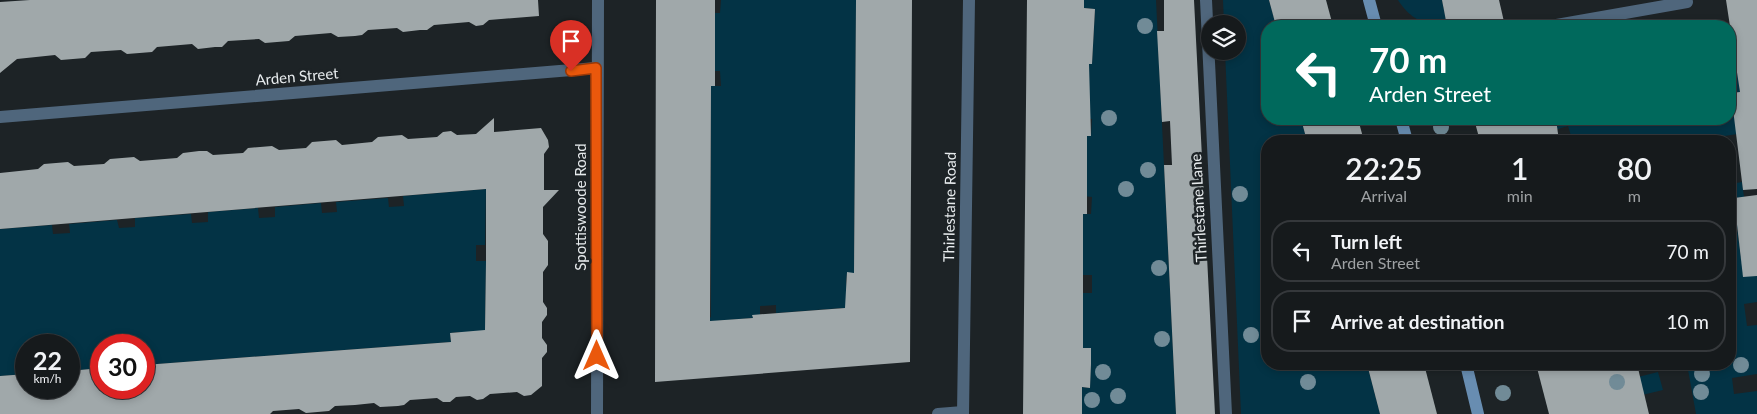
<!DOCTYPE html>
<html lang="en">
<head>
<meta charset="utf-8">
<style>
  :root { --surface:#161a1c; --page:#1f2325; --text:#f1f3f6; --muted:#9ea1a3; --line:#35383b }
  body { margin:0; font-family:Lato,sans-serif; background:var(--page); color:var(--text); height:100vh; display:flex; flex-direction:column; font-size:19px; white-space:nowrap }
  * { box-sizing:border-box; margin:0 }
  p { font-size:16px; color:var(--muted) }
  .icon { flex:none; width:28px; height:28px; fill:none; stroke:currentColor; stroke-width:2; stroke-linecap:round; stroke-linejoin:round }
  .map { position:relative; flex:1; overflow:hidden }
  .drawer { position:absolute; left:1261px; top:135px; width:475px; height:235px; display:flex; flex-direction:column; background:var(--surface); border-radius:20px; box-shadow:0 2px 8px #0003,0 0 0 1px var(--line) }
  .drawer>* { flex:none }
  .guide { position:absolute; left:1261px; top:20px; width:475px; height:105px; border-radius:20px; box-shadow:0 2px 8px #0003,0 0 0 1px var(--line); background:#00695c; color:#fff; overflow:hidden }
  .buttons { position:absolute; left:1201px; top:15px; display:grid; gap:10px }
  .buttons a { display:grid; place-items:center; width:45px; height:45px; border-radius:50%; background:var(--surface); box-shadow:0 2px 8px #0003,0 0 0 1px var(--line); font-size:25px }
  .speed { position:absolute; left:15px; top:334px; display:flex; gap:10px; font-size:25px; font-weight:700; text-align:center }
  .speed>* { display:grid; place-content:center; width:65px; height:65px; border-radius:50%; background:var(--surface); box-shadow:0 2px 8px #0003,0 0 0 1px var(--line); line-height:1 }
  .speed small { font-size:12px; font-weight:400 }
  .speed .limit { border:8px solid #d22; background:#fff; color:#111 }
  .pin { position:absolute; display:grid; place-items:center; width:42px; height:42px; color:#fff; margin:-51px -21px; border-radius:50% 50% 50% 0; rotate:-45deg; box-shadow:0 0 5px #0007 }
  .pin .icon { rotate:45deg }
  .me { position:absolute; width:55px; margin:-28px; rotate:0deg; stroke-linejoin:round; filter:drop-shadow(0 0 4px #0008) }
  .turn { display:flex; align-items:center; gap:18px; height:105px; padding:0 25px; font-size:22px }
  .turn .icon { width:65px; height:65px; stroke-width:2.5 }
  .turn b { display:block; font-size:35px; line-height:42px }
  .eta { display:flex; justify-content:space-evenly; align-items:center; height:85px; text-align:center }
  .eta b { font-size:30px; font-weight:600; line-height:35px }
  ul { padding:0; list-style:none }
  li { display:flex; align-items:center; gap:15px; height:62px; margin:0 10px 8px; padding:0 15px; border:2px solid var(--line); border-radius:20px }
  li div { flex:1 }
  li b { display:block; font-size:19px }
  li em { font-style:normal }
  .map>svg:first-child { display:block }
  .green { fill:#033345 }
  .building { fill:#a0a8aa }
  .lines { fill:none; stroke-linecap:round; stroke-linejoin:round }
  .street { stroke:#4f667c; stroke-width:12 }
  .secondary { stroke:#688db1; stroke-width:12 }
  .tree { fill:#718b97 }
  .route-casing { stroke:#983908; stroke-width:12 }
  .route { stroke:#ea580c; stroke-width:9 }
  .labels { text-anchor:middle; stroke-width:5; stroke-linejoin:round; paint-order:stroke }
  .street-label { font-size:15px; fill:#e7ebed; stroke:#1d2326 }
</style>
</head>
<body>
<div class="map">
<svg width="1757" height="414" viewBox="0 0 1757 414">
  <rect width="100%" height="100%" fill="#1d2326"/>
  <!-- green -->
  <g class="green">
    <path d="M721,0H856L854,271V273H847L846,282L853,316L842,308L776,313V305L760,306V315H753V318L716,321L712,325L708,319L711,317V86H721L720,71H711V13H720Z"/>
    <path d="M1084,0H1156L1176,414H1082V387L1090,388L1091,348H1083V293H1092V275H1083V214H1091L1092,197L1084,196L1087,153L1084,152V136H1091L1092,119L1083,118V64H1092L1095,9L1084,8Z"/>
    <path d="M1223,0H1269L1276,26H1268V119H1301L1307,141H1268V364H1367L1380,414H1241L1225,51H1238V24H1224Z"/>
    <path d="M1398,0H1442L1446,20C1441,21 1435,24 1430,23C1417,23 1404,10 1398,0Z"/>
    <path d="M1730,48H1735L1740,92L1731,94L1735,120L1757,131L1692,141H1569L1572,139L1568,126L1538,135L1534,119H1730Z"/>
    <path d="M1742,182L1744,197L1730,199V184Z"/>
    <path d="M486,189L485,245H476V261H486L485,327L493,338L458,332L450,333L451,342L144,365V345H101V368L69,371V345H26V374L0,376V229L52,225L53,234L70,233L69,224L117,220L119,228L135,227V218L191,214L192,223L208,222V212L258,208L259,218L275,217V207L321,203L322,213L337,212L336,202L388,198L389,207L404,206L403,196Z"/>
    <path d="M1757,215L1737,229L1741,257L1757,252V302L1744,304L1747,326L1757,325V374L1732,378L1734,394L1757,391V414H1696L1687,364H1730V218Z"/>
    <path d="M1658,372L1663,390L1596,406L1634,378Z"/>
  </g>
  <!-- building -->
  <g class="building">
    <path d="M30,0H538L539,16L489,20L483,25L476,26L469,22L434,25L427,30H420L403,32L397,28L368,30L362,35L355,36L338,37L331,33L295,36L289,41L265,43L259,39L228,41L222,47H215L198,49L192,44L157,47L152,52L127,54L121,50L91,52L85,58L61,60L55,55L17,59L0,73V2Z"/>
    <path d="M656,0H715V86H711L710,321L753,318L752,315L845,308L847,272L854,273L856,0H912L910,362L655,382Z"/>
    <path d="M1027,0H1084V8L1095,9L1092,64H1089L1091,136H1087V214H1083V348H1091V364L1090,388L1082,387V414H1023Z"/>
    <path d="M1164,0H1194L1215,414H1176L1164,165H1172L1170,121L1162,122L1157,31H1164Z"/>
    <path d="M1269,0H1326L1333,26H1276Z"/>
    <path d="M1442,0H1499L1505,26H1447Z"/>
    <path d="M1726,0H1757V189L1743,190L1731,93L1740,92Z"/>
    <path d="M494,118V132L541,128L548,140L549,147L544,154V190H559L543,207V234L548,241V265L543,272V302L547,308V315L542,322V338L547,345V352L542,358V386L531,395L524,396L517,392L490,394L483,399L477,400L470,396L456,397L450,402H443L437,398L410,400L404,405L398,406L380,407L374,403L355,405L335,406L329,411L306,413L299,409L273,411L270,414H0V376L26,374V388H69V371L101,368V388H144V365L451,342L450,333L485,330L486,261V189L0,229V173L38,169L44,164L68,162L74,166L104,164L110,159L134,157L140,161L177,158L183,153L199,151H207L213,155L243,153L248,148L272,146L279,150L306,148L312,142L336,140L342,145L372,142L378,137L402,135L408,139L437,137L443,132L451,131L457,135L476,134Z"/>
    <path d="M1301,119H1358L1364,141H1307Z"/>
    <path d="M1474,119H1556L1559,141H1480Z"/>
    <path d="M1757,195V276L1743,277L1734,198Z"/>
    <path d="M1367,364H1424L1437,414H1380Z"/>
    <path d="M1536,364H1637L1649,414H1549Z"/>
  </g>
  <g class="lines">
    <!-- street -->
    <g class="street">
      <path d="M1206,0L1226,414"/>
      <path d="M1551,26L1687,2"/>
      <path d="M0,117L596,68"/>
      <path d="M597,414L598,0"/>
      <path d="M938,414L963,412"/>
      <path d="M963,414L969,0"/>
    </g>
    <!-- secondary -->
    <g class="secondary">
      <path d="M1369,0L1376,26"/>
      <path d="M1401,119L1407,141"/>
      <path d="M1466,364L1478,414"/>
    </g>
  </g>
  <!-- trees -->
  <g class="tree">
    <circle cx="1145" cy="26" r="8"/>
    <circle cx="1109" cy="118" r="8"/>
    <circle cx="1441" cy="127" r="8"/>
    <circle cx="1148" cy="170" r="8"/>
    <circle cx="1126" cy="189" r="8"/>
    <circle cx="1240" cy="194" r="8"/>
    <circle cx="1159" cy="268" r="8"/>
    <circle cx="1251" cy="335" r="8"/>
    <circle cx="1162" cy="339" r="8"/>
    <circle cx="1741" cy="365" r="8"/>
    <circle cx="1103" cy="372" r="8"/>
    <circle cx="1702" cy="374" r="8"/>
    <circle cx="1308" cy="382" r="8"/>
    <circle cx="1617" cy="382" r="8"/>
    <circle cx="1701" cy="392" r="8"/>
    <circle cx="1503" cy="393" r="8"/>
    <circle cx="1118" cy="396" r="8"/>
    <circle cx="1092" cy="400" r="8"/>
  </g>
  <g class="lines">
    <!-- route casing -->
    <g class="route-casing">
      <path id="route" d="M571,71L596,68L597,356"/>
    </g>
    <!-- route -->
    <use href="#route" class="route"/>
  </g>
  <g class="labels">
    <!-- street labels -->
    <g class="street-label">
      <text transform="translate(297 77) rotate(-5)" y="5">Arden Street</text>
      <text transform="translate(581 207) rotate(-90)" y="5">Spottiswoode Road</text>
      <text transform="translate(950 207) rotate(-89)" y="5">Thirlestane Road</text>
      <text transform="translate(1199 208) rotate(-93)" y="5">Thirlestane Lane</text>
    </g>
  </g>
</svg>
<div class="buttons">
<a><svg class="icon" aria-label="layers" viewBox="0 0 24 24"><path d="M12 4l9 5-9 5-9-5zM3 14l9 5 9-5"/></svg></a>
</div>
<div class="speed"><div>22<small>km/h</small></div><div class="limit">30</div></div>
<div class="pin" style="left:571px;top:71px;background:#d93025"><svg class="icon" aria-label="arrive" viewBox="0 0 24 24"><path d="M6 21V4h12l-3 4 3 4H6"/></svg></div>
<svg class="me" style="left:597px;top:356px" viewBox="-20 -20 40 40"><path d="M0-17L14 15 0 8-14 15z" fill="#ea580c" stroke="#fff" stroke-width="4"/></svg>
<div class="guide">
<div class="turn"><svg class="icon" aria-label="left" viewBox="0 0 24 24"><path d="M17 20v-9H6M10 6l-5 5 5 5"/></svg><div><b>70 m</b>Arden Street</div></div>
</div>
<section class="drawer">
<div class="eta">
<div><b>22:25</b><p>Arrival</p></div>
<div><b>1</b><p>min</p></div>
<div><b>80</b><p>m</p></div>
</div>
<ul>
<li><svg class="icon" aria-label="left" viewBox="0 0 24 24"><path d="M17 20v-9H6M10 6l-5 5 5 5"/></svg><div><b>Turn left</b><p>Arden Street</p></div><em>70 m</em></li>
<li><svg class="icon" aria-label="arrive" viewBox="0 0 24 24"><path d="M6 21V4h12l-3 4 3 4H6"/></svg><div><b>Arrive at destination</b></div><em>10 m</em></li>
</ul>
</section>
</div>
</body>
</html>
